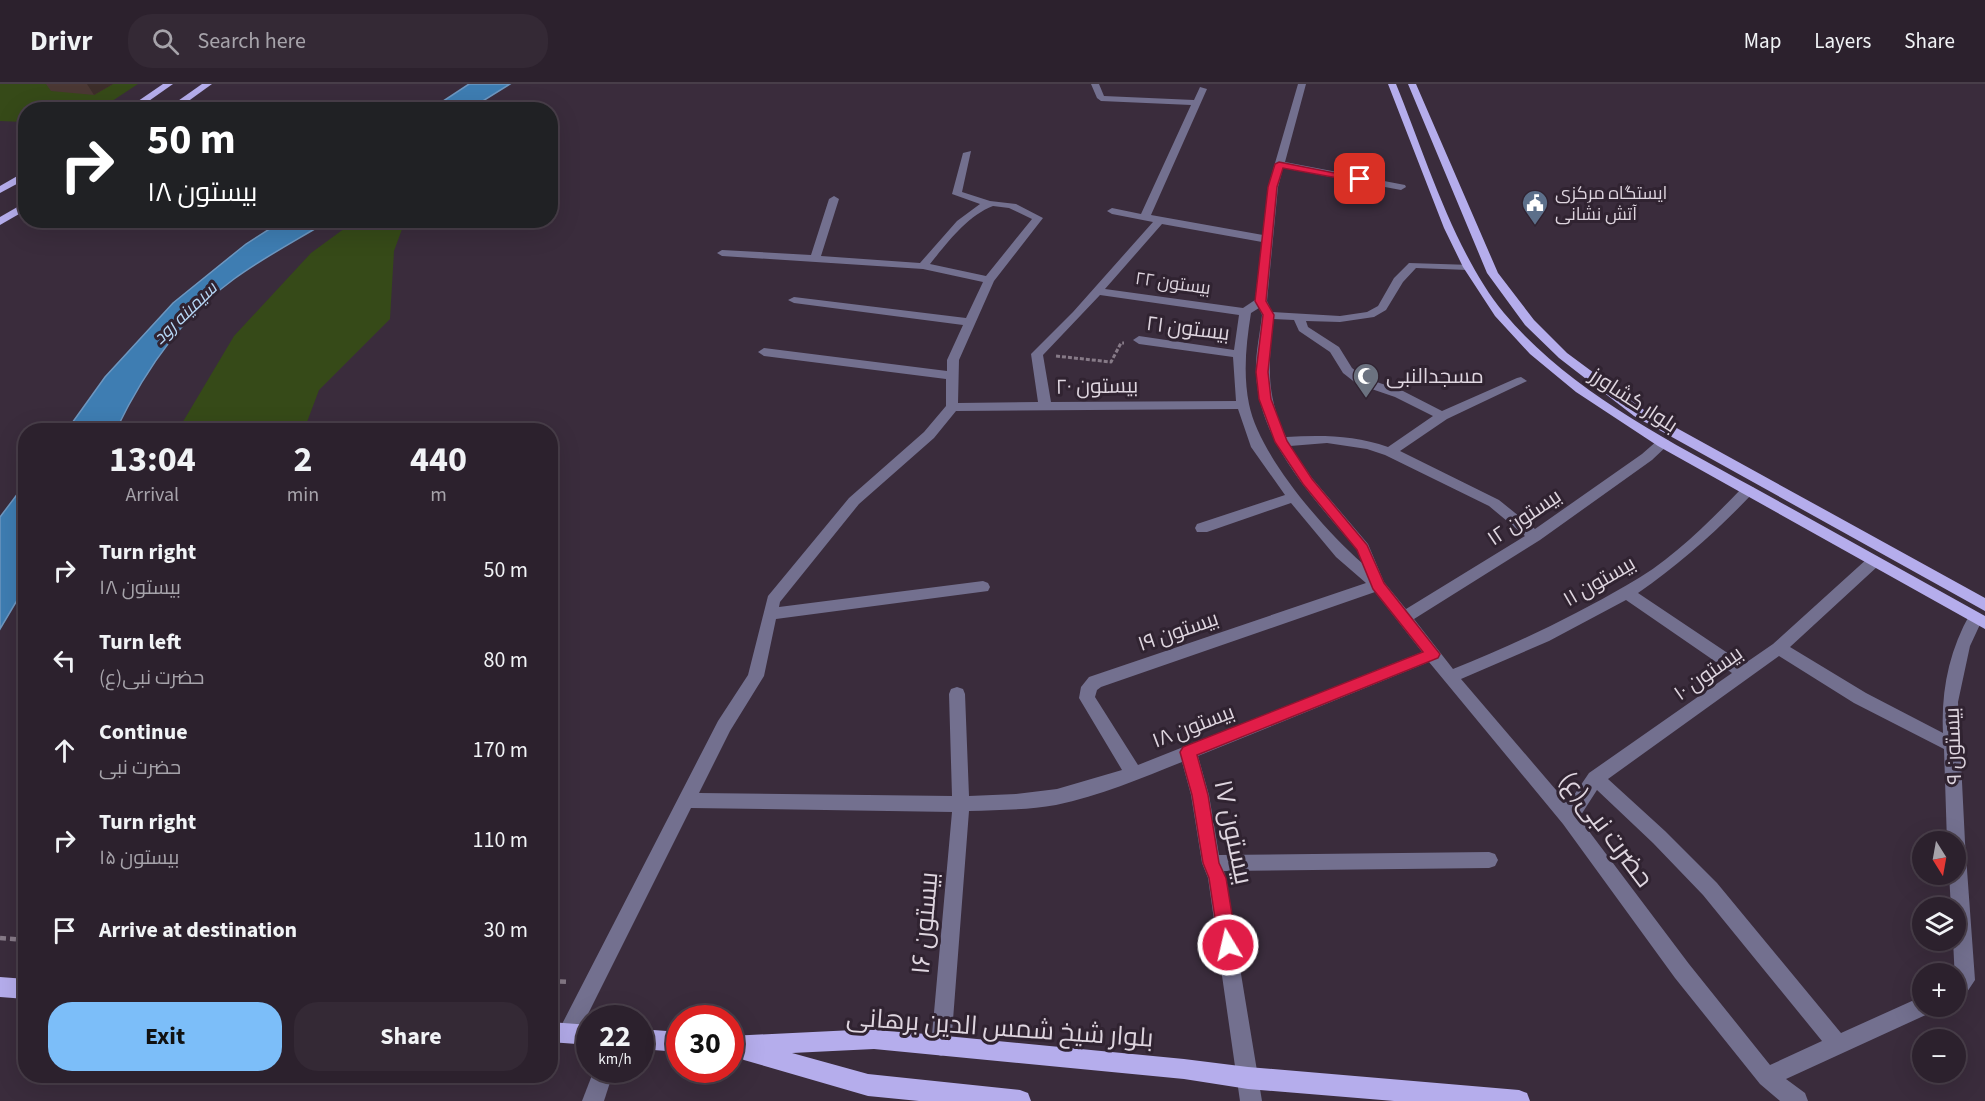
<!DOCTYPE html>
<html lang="en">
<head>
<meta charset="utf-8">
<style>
  :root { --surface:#2c212d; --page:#342935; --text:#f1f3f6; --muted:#a6a3aa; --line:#483e49; --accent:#7cbef9 }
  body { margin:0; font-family:"Source Sans 3",Cairo,sans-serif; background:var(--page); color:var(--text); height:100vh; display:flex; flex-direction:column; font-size:22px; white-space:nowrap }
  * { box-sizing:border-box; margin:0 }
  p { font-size:20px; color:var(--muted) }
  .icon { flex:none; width:33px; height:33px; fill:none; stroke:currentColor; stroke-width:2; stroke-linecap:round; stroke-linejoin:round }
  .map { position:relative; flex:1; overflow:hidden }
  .details { position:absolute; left:18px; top:339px; width:540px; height:660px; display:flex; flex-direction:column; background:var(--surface); border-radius:24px; box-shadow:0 6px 24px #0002,0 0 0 2px var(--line) }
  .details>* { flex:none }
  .guide { position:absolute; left:18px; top:18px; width:540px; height:126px; border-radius:24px; box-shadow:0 6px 24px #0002,0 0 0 2px var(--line); background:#202124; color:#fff; overflow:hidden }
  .needle { width:39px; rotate:169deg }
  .tools { position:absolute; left:1912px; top:747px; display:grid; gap:12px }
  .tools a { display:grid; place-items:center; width:54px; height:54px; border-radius:50%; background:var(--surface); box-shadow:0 6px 24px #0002,0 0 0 2px var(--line); font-size:30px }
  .speed { position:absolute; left:576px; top:921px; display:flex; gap:12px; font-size:30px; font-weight:700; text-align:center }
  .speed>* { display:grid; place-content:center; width:78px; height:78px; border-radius:50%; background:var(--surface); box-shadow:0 6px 24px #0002,0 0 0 2px var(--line); line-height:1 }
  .speed small { font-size:15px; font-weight:400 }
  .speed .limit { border:9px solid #d22; background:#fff; color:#111 }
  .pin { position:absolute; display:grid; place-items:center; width:51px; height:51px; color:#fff; margin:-26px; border-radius:12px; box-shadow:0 3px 9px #0006 }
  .me { position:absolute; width:66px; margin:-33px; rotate:351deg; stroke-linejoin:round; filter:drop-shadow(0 0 4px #0008) }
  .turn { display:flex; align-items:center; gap:21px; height:126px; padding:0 30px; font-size:27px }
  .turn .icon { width:78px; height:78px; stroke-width:2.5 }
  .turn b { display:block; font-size:42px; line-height:51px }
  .eta { display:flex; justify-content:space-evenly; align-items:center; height:102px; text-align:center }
  .eta b { font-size:36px; font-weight:700; line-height:42px }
  .button { display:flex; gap:12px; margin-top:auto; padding:12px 30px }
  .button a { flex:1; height:69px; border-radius:24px; background:var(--accent); color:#111; font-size:24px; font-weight:700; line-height:69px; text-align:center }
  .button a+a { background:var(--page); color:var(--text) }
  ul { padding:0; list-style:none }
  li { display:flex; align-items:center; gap:18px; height:90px; padding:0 30px }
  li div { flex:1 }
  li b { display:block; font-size:22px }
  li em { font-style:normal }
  header { display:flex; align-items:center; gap:36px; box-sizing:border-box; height:84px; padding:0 30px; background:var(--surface); border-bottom:2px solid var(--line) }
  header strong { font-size:28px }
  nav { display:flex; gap:33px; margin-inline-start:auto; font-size:21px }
  .search { width:420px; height:54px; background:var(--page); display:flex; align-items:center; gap:15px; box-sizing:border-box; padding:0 21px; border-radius:24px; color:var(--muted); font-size:22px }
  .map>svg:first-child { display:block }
  .green { fill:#364a18 }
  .water { fill:#3e7db2; stroke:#6e97c0; stroke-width:1.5 }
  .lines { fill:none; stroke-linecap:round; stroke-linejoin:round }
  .path-far1 { stroke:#867a87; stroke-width:3; stroke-dasharray:4 2; stroke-linecap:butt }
  .path { stroke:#867a87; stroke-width:4.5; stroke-dasharray:6 4; stroke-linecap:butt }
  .minor { fill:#73708f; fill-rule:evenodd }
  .major { fill:#b5adec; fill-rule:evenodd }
  .wall { fill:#4b3834 }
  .shaded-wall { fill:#3d2e2a }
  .route { fill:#e11d48; stroke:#92132f; stroke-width:1.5 }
  .labels { text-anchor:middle; stroke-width:6; stroke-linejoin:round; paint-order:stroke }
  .far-poi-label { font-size:18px; fill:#ded5df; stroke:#302331; text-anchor:start }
  .far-street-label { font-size:18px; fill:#ded5df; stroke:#302331 }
  .far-water-label { font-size:18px; font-style:italic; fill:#b6d6f4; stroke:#302331 }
  .street-label { font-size:21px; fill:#ded5df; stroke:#302331 }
  .poi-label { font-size:21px; fill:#ded5df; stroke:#302331; text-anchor:start }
  .near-street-label { font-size:26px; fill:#ded5df; stroke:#302331 }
</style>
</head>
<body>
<header>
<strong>Drivr</strong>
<div class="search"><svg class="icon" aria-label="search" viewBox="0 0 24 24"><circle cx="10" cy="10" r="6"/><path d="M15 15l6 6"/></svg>Search here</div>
<nav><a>Map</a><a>Layers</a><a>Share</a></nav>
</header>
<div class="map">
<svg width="1985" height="1017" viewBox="0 0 1985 1017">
  <rect width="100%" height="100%" fill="#3a2c3c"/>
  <!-- green -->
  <g class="green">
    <path d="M0,0H138L100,25L26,26L25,38L0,37Z"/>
    <path d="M356,136L405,137L394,167L390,235L319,306L304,346H178L234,252L311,169Z"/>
  </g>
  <!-- water -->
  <g class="water">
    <path d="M469,0H510L470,25H431Z"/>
    <path d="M282,137H328C297,156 264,173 234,195C182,232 143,290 116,346H67L105,293L173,219L246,160Z"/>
    <path d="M25,400V503L0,545V433Z"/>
  </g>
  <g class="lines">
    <!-- path-far1 -->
    <path class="path-far1" d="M1056,272L1111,278L1121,259H1124"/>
    <!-- path -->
    <g class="path">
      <path d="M0,854L26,856"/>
      <path d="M550,897L570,898"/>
    </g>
    <!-- minor -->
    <g class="minor">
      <path d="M1091,0H1099L1104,12L1194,16L1200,3L1207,5L1151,131L1263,151L1268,103L1298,0H1306L1285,78L1405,101L1406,103L1401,106L1283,84L1278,103L1267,217L1272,228L1340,232L1367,228L1378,222L1394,194L1409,179L1472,181V185L1468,186L1416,184L1403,198L1386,226L1374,233L1340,238L1306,237L1308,243L1339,263L1352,284L1365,294L1403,307L1442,327L1517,294L1521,293L1527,297L1447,335L1400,367L1499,416L1535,445L1642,370L1658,356H1668L1670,359L1652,376L1540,456L1414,535L1453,585C1513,561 1572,533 1627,501C1671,477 1709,438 1743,403H1753L1755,406L1753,409C1718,446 1680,480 1638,509L1744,580L1773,560L1868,474H1878L1880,478L1878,482L1790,563L1866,609L1943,649C1941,607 1949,567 1970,530H1980L1983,534L1970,562L1958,618L1965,758L1975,896L1963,914L1956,917L1953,856H1956V824H1951L1949,790H1956V758H1947L1944,665L1854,619L1779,572L1608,695L1665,747L1717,799L1841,949L1923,912V922H1933L1930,929L1786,995L1805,1009L1808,1017H1780L1760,1000L1675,894L1563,740L1429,578L1198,672L1209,711L1219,771L1489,768L1495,770L1498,776L1495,782L1489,784L1224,787L1262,1017H1240L1208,794L1202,779L1191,711L1182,678C1142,694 1099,712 1056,721C1028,726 998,726 969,727L951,962L948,969L941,972L934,969L931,962L952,728L691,724L575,956L568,959L561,956L558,949L561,942L718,637L748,591L768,512L849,414L924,348L946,322V295L764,272L758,268L764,264L947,287V276L963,241L794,219L788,216L794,213L966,234L983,198L923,185L722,172L717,169L722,166L811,171L829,115L834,112L839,115L821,172L920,179L957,137L980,120L952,110L963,69L971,67L962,108L990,117L1016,120L1043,134L994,197L959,276L958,319L1038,318L1031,270L1073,228L1153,138L1112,130L1107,127L1112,124L1141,130L1191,21L1101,17L1097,14ZM993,122L1009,124L1032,135L986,192L930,180C947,159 967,132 993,122ZM1162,140L1262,158L1255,216L1243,224L1105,205ZM1100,211L1239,231L1234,266L1139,252L1133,256L1139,260L1233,273L1236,317L1051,318L1043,271ZM1259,224L1262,231C1260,250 1255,271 1256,290C1260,361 1314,414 1357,466L1362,479C1323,445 1259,371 1249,320C1243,290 1246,260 1251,229ZM1273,235L1294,236L1299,247L1330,268L1343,289L1357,300L1395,313L1433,332L1388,363C1354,351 1321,351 1286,353C1265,308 1269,283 1273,235ZM1238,325L1251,363L1285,411L1197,440L1195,444L1197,448H1207L1291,419L1336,473L1366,499L1089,593L1081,603L1079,614L1122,686L1057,705L1016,710L969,712L965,610L963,605L957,603L951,605L949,610L952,712L699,709L730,647L764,592L776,535L988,507L990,503L988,499L983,497L779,523L780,518L859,420L934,354L956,327ZM1327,359L1367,365L1385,371L1489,422L1525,452L1406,525L1384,498L1368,460L1312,394L1290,362ZM1375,508L1422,568L1138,681L1095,613L1097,606L1101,603ZM1626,516L1732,589L1589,689L1568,720L1461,595L1549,557ZM1597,706L1653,759L1703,811L1822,957L1770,981L1689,880L1579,734Z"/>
      <path d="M594,986H614L604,1017H582Z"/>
    </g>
    <!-- major -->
    <g class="major">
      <path d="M163,0H173L136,26H125Z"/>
      <path d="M202,0H212L176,26H165Z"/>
      <path d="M1388,0H1396C1425,71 1455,170 1504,229C1569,306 1664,354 1751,402C1829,445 1907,489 1985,532V545L1658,362L1576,308L1530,270L1495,232L1463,183L1444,144Z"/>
      <path d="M1408,0H1416L1498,189L1534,236L1567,269L1644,326L1985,514V527L1634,332L1559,274L1525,241L1487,189Z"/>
      <path d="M26,87V95L0,109V102Z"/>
      <path d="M26,118V126L0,141V133Z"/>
      <path d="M0,893L26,895V915L0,913Z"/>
      <path d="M550,938L590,941V961L550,958Z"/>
      <path d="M640,945L680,948V968L640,965Z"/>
      <path d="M874,945L1184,975L1248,983L1519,1006L1527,1009L1530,1017H1394L1248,1005L1184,995L874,965L792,969L868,990L1020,1006L1028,1009L1031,1017H919L868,1012L744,976L736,972H730V952Z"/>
    </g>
  </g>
  <!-- wall -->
  <path class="wall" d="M46,0H113L94,11L51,7Z"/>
  <!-- shaded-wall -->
  <path class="shaded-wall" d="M87,0H113L94,11Z"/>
  <!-- route -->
  <path class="route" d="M1279,78L1365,95L1360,98L1283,84L1277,103L1266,217L1274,231L1268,288L1271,315L1287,357L1312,395L1367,461L1384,499L1440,570L1438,574L1197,671L1208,711L1219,779L1226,794L1237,861L1234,867L1228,869L1222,867L1219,861L1209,794L1203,779L1192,711L1180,668L1183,663L1423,568L1373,505L1357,466L1303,400L1275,358L1259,315L1256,288L1263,231L1255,217L1268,103L1275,80Z"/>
  <!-- icons -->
  <defs>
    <g id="civic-pin" transform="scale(1.35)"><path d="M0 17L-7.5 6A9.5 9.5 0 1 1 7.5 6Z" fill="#5c6f8a" stroke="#302331"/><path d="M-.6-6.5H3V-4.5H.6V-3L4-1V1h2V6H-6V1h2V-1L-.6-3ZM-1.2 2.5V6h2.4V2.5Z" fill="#fff"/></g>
    <g id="mosque-pin" transform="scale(1.35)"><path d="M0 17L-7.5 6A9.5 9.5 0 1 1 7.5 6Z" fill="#6b7280" stroke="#302331"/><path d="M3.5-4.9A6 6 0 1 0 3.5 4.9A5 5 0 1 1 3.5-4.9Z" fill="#fff"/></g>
  </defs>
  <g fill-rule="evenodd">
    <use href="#civic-pin" x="1535" y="119"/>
    <use href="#mosque-pin" x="1366" y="292"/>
  </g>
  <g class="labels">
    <!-- far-poi labels -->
    <g class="far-poi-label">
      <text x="1555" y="115">ایستگاه مرکزی<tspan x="1555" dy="21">آتش نشانی</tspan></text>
    </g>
    <!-- far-street labels -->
    <g class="far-street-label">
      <text transform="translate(1173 199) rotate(8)" y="6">بیستون ۲۲</text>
    </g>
    <!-- far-water labels -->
    <g class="far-water-label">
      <text transform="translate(185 229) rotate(-44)" y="6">سیمینه رود</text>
    </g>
    <!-- street labels -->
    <g class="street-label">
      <text transform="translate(1188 244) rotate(7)" y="7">بیستون ۲۱</text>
      <text transform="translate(1097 302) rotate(-1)" y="7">بیستون ۲۰</text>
      <text transform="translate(1634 316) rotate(33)" y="7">بلوار کشاورز</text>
      <text transform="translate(1524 433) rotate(-34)" y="7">بیستون ۱۲</text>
      <text transform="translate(1599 497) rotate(-30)" y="7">بیستون ۱۱</text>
      <text transform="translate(1178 547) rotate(-19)" y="7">بیستون ۱۹</text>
      <text transform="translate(1708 589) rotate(-35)" y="7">بیستون ۱۰</text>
      <text transform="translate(1193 642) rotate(-21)" y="7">بیستون ۱۸</text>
      <text transform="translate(1953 662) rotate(-92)" y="7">بیستون ۹</text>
    </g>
    <!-- poi labels -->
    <g class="poi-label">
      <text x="1386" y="299">مسجدالنبی</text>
    </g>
    <!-- near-street labels -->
    <g class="near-street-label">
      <text transform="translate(1607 745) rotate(53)" y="9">حضرت نبی(ع)</text>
      <text transform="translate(1234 748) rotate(78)" y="9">بیستون ۱۷</text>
      <text transform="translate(924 839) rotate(-85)" y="9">بیستون ۱۶</text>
      <text transform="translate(1000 943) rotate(4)" y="9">بلوار شیخ شمس الدین برهانی</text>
    </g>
  </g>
</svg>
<div class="tools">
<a><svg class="needle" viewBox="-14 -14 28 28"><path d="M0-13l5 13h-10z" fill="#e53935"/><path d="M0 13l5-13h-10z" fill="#a6a3aa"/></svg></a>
<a><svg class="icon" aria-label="layers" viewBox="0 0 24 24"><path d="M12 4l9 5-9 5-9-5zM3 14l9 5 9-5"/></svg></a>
<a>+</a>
<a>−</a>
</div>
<div class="speed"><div>22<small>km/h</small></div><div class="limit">30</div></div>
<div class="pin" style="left:1360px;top:95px;background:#d93025"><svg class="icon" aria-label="arrive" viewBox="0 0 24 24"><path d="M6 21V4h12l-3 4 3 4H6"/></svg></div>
<svg class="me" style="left:1228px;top:861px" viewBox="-20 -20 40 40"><circle r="17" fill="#e11d48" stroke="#fff" stroke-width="3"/><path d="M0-11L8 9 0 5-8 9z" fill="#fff"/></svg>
<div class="guide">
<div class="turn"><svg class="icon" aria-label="right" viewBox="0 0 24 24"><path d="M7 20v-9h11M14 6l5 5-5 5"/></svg><div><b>50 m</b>بیستون ۱۸</div></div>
</div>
<section class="details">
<div class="eta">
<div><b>13:04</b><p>Arrival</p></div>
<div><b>2</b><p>min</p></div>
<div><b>440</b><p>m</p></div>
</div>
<ul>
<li><svg class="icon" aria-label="right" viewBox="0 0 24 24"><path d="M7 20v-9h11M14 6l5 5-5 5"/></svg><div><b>Turn right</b><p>بیستون ۱۸</p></div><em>50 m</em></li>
<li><svg class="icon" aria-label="left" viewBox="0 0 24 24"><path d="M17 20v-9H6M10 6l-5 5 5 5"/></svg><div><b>Turn left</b><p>حضرت نبی(ع)</p></div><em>80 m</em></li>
<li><svg class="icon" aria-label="ahead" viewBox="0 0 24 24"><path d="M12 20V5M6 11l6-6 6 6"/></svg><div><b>Continue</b><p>حضرت نبی</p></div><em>170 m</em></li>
<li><svg class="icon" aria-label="right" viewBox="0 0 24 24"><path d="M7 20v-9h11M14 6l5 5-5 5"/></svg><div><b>Turn right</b><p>بیستون ۱۵</p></div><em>110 m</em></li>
<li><svg class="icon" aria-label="arrive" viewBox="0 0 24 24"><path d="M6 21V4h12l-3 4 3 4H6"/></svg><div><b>Arrive at destination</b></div><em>30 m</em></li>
</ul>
<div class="button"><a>Exit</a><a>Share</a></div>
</section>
</div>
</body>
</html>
